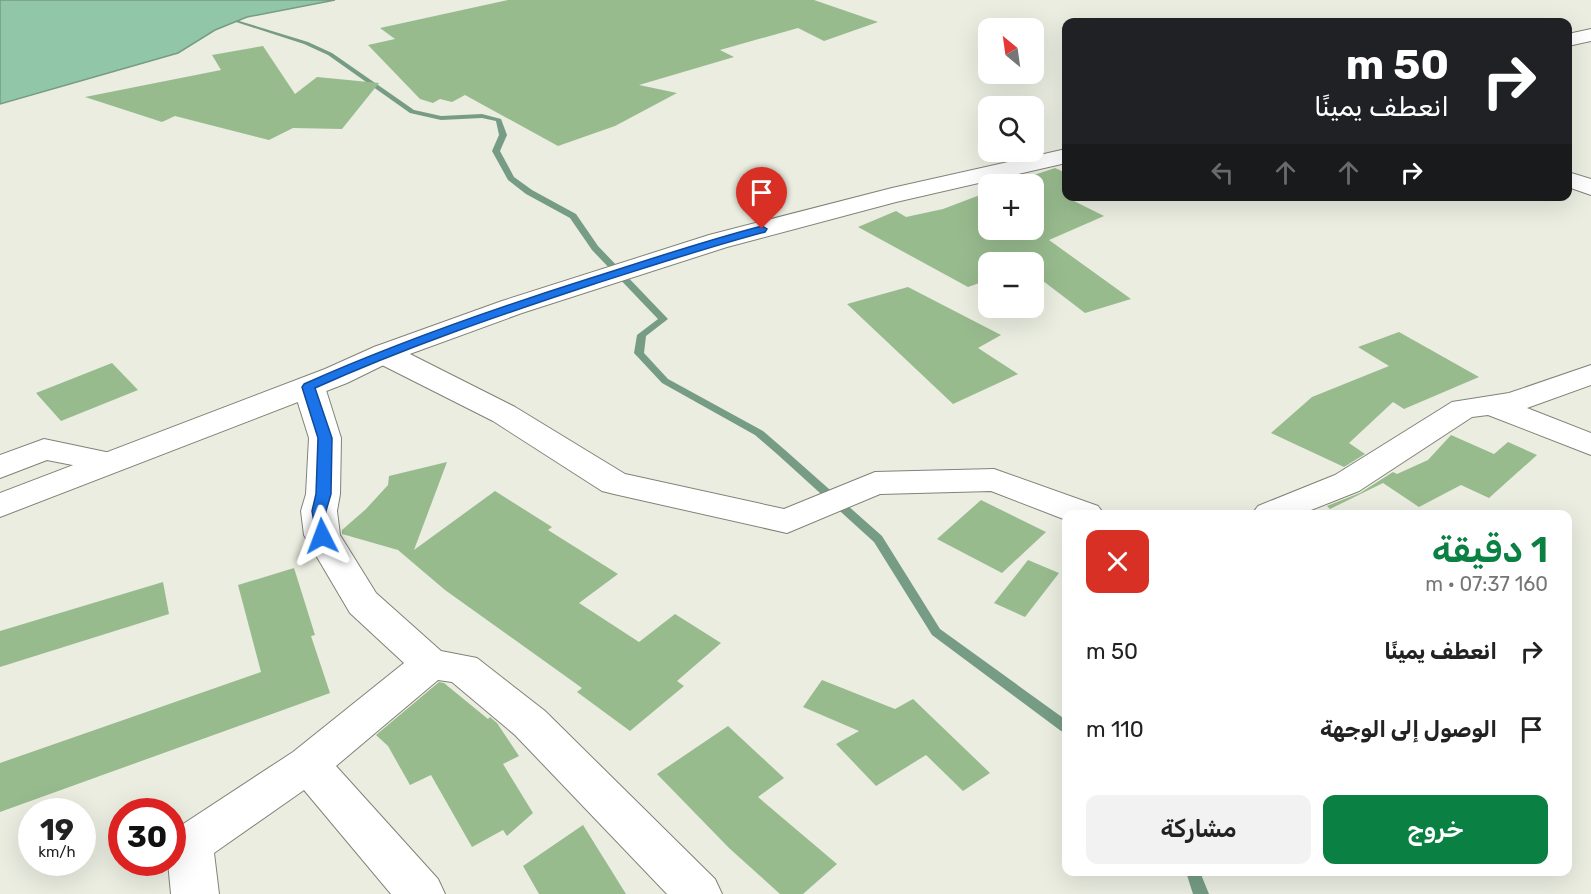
<!DOCTYPE html>
<html lang="ar">
<head>
<meta charset="utf-8">
<style>
  :root { --surface:#fff; --page:#f2f2f2; --text:#222; --muted:#767676; --accent:#0b8043 }
  body { margin:0; font-family:Rubik,"Noto Sans Arabic",sans-serif; background:var(--page); color:var(--text); direction:rtl; height:100vh; display:flex; flex-direction:column; font-size:22px; white-space:nowrap }
  * { box-sizing:border-box; margin:0 }
  p { font-size:20px; color:var(--muted) }
  .icon { flex:none; width:33px; height:33px; fill:none; stroke:currentColor; stroke-width:2; stroke-linecap:round; stroke-linejoin:round }
  .map { position:relative; flex:1; overflow:hidden; direction:ltr }
  .drawer { position:absolute; left:1062px; top:510px; width:510px; height:366px; display:flex; flex-direction:column; background:var(--surface); border-radius:12px; box-shadow:0 6px 24px #0002; direction:rtl }
  .drawer>* { flex:none }
  .top-card { position:absolute; left:1062px; top:18px; width:510px; height:183px; border-radius:12px; box-shadow:0 6px 24px #0002; direction:rtl; background:#202124; color:#fff; overflow:hidden }
  .needle { width:39px; rotate:331deg }
  .controls { position:absolute; left:978px; top:18px; display:grid; gap:12px }
  .controls a { display:grid; place-items:center; width:66px; height:66px; border-radius:12px; background:var(--surface); box-shadow:0 6px 24px #0002; font-size:30px }
  .speed { position:absolute; left:18px; top:798px; display:flex; gap:12px; font-size:30px; font-weight:700; text-align:center }
  .speed>* { display:grid; place-content:center; width:78px; height:78px; border-radius:50%; background:var(--surface); box-shadow:0 6px 24px #0002; line-height:1 }
  .speed small { font-size:15px; font-weight:400 }
  .speed .limit { border:9px solid #d22; background:#fff; color:#111 }
  .pin { position:absolute; display:grid; place-items:center; width:51px; height:51px; color:#fff; margin:-62px -26px; border-radius:50% 50% 50% 0; rotate:-45deg; box-shadow:0 0 6px #0007 }
  .pin .icon { rotate:45deg }
  .me { position:absolute; width:66px; margin:-33px; rotate:357deg; stroke-linejoin:round; filter:drop-shadow(0 0 4px #0008) }
  .turn { display:flex; align-items:center; gap:21px; height:126px; padding:0 24px; font-size:27px }
  .turn .icon { width:78px; height:78px; stroke-width:2.5 }
  .turn b { display:block; font-size:42px; line-height:51px }
  .lanes { display:flex; align-items:center; height:57px; padding:0 24px; background:#0003; justify-content:center; gap:30px; direction:ltr }
  .lanes .off { opacity:.35 }
  .round { display:grid; place-items:center; flex:none; width:63px; height:63px; border-radius:12px; background:var(--page) }
  .overview { display:flex; align-items:center; justify-content:space-between; height:102px; padding:0 24px }
  h1 { font-size:36px; font-weight:600; line-height:45px; color:var(--accent) }
  .cta { display:flex; gap:12px; margin-top:auto; padding:12px 24px }
  .cta a { flex:1; height:69px; border-radius:12px; background:var(--accent); color:#fff; font-size:24px; font-weight:600; line-height:69px; text-align:center }
  .cta a+a { background:var(--page); color:var(--text) }
  ul { padding:0; list-style:none }
  li { display:flex; align-items:center; gap:18px; height:78px; padding:0 24px }
  li div { flex:1 }
  li b { display:block; font-size:22px }
  li em { font-style:normal }
  .map>svg:first-child { display:block }
  .water { fill:#91c7a8; stroke:#769c85; stroke-width:1.5 }
  .lines { fill:none; stroke-linecap:round; stroke-linejoin:round }
  .stream { fill:#769c85; fill-rule:evenodd }
  .building { fill:#98bb8e }
  .minor-casing { stroke:#808377; stroke-width:2 }
  .major-casing { stroke:#808377; stroke-width:2 }
  .minor { fill:#fff; fill-rule:evenodd }
  .major { fill:#fff; fill-rule:evenodd }
  .route { fill:#1a73e8; stroke:#114b97; stroke-width:1.5 }
</style>
</head>
<body>
<div class="map">
<svg width="1591" height="894" viewBox="0 0 1591 894">
  <rect width="100%" height="100%" fill="#eaede0"/>
  <!-- water -->
  <path class="water" d="M0,0H335L247,17L215,30L178,53L0,104Z"/>
  <g class="lines">
    <!-- stream -->
    <g class="stream">
      <path d="M236,20L308,42L332,53L414,110L441,116L482,114L501,119L507,135L500,151L514,177L532,190L576,214L598,246L668,319L646,336L644,353L668,379L763,431L785,450L882,536L940,629L1066,720V732L1061,731L932,635L874,542L777,454L755,435L662,383L634,353L637,335L658,319L592,250L570,218L526,194L508,180L492,151L499,135L496,121L482,118L441,120L410,113L328,55L304,44L236,22Z"/>
      <path d="M1186,872H1200L1209,894H1193Z"/>
    </g>
  </g>
  <!-- building -->
  <g class="building">
    <path d="M508,0H814L878,22L824,41L798,28L720,50L734,57L639,85L677,93L615,126L558,146L465,95L452,102L440,99L433,103L420,99L368,45L395,39L380,28Z"/>
    <path d="M263,46L295,94L317,77L379,83L342,129L293,128L269,140L175,116L162,122L85,97L221,70L212,55Z"/>
    <path d="M1055,168L1066,173V197L1104,216L1049,240L1131,299L1085,313L1034,274V262H988V280L968,287L858,227L896,211L906,217L943,209L988,192V230H1034V184H1007Z"/>
    <path d="M908,287L1001,335L978,348L1018,374L953,404L847,304Z"/>
    <path d="M1399,332L1479,377L1404,409L1393,402L1349,443L1365,454L1344,467L1271,433L1312,397L1389,366L1358,347Z"/>
    <path d="M112,363L138,390L61,421L36,393Z"/>
    <path d="M1451,435L1494,454L1508,442L1537,455L1489,498L1461,485L1419,507L1383,483L1330,509L1327,506L1360,493L1393,472L1397,474L1428,460Z"/>
    <path d="M447,462L414,550L495,491L552,527L548,530L618,574L579,603L639,642L675,614L721,643L677,681L684,686L630,731L577,692L582,688L445,590L398,550L342,534V530L366,509L388,485L389,476Z"/>
    <path d="M981,500L1046,532L1002,573L937,539Z"/>
    <path d="M1028,560L1059,573L1025,617L994,603Z"/>
    <path d="M294,568L315,635L311,636L330,693L0,812V763L261,672L238,585Z"/>
    <path d="M163,582L169,614L0,667V631Z"/>
    <path d="M822,680L895,709L913,699L990,773L963,791L926,755L876,786L836,744L859,731L803,707Z"/>
    <path d="M439,682L444,683L488,719L490,717L497,723L519,756L503,764L533,813L507,836L503,830L472,847L431,775L410,785L388,746L376,735Z"/>
    <path d="M728,726L784,778L758,797L837,864L803,894H780L729,848L657,774Z"/>
    <path d="M583,825L626,894H539L523,866Z"/>
  </g>
  <g class="lines">
    <!-- minor casing -->
    <g class="minor-casing">
      <g id="minor">
        <path d="M1568,172L1591,179V195L1568,187Z"/>
        <path d="M385,344L396,347L515,407L625,474L784,509L875,472L994,469L1098,506L1104,514H1066V520L991,491L880,494L787,533L614,494L602,491L493,421L382,365L370,353L374,347Z"/>
        <path d="M1591,365V385L1527,408L1591,433V455L1488,415L1472,417L1359,491L1301,514H1252L1258,506L1335,475L1452,402L1509,393Z"/>
        <path d="M309,378L320,380L325,387L341,438L340,494L337,511L340,535L376,593L441,651L477,658L545,711L715,879L722,894H667L515,735L452,682L438,680L336,766L438,879L445,894H391L304,790L214,853L219,894H171L168,862H172L174,830L293,752L404,663L350,613L304,535L301,511L306,494L309,438L293,387L298,380Z"/>
        <path d="M44,439L120,455L125,462L120,469L108,472L47,460L0,478V455Z"/>
      </g>
    </g>
    <!-- major casing -->
    <g class="major-casing">
      <g id="major">
        <path d="M1591,29V41L1568,46V34Z"/>
        <path d="M1066,149V163L896,202L727,247L522,313L396,359L347,383L0,517V493L325,369L374,347L502,301L709,235L892,188Z"/>
      </g>
    </g>
    <!-- minor -->
    <use href="#minor" class="minor"/>
    <!-- major -->
    <use href="#major" class="major"/>
  </g>
  <!-- route -->
  <path class="route" d="M762,226L767,229L765,232C708,247 651,266 594,284C500,315 406,347 315,388L332,438L331,494L326,511L329,536L322,540L317,539L312,511L316,494L318,438L302,387L304,384C398,342 493,309 591,278C648,260 704,241 762,226Z"/>
</svg>
<div class="controls">
<a><svg class="needle" viewBox="-14 -14 28 28"><path d="M0-13l5 13h-10z" fill="#e53935"/><path d="M0 13l5-13h-10z" fill="#767676"/></svg></a>
<a><svg class="icon" aria-label="search" viewBox="0 0 24 24"><circle cx="10" cy="10" r="6"/><path d="M15 15l6 6"/></svg></a>
<a>+</a>
<a>−</a>
</div>
<div class="speed"><div>19<small>km/h</small></div><div class="limit">30</div></div>
<div class="pin" style="left:762px;top:229px;background:#d93025"><svg class="icon" aria-label="arrive" viewBox="0 0 24 24"><path d="M6 21V4h12l-3 4 3 4H6"/></svg></div>
<svg class="me" style="left:322px;top:536px" viewBox="-20 -20 40 40"><path d="M0-17L14 15 0 8-14 15z" fill="#1a73e8" stroke="#fff" stroke-width="4"/></svg>
<div class="top-card">
<div class="turn"><svg class="icon" aria-label="right" viewBox="0 0 24 24"><path d="M7 20v-9h11M14 6l5 5-5 5"/></svg><div><b>50 m</b>انعطف يمينًا</div></div>
<div class="lanes"><svg class="icon off" aria-label="left" viewBox="0 0 24 24"><path d="M17 20v-9H6M10 6l-5 5 5 5"/></svg><svg class="icon off" aria-label="ahead" viewBox="0 0 24 24"><path d="M12 20V5M6 11l6-6 6 6"/></svg><svg class="icon off" aria-label="ahead" viewBox="0 0 24 24"><path d="M12 20V5M6 11l6-6 6 6"/></svg><svg class="icon" aria-label="right" viewBox="0 0 24 24"><path d="M7 20v-9h11M14 6l5 5-5 5"/></svg></div>
</div>
<section class="drawer">
<div class="overview"><div><h1>1 دقيقة</h1><p>160 m · 07:37</p></div><a class="round" style="background:#d93025;color:#fff"><svg class="icon" aria-label="close" viewBox="0 0 24 24"><path d="M6 6l12 12M18 6L6 18"/></svg></a></div>
<ul>
<li><svg class="icon" aria-label="right" viewBox="0 0 24 24"><path d="M7 20v-9h11M14 6l5 5-5 5"/></svg><div><b>انعطف يمينًا</b></div><em>50 m</em></li>
<li><svg class="icon" aria-label="arrive" viewBox="0 0 24 24"><path d="M6 21V4h12l-3 4 3 4H6"/></svg><div><b>الوصول إلى الوجهة</b></div><em>110 m</em></li>
</ul>
<div class="cta"><a>خروج</a><a>مشاركة</a></div>
</section>
</div>
</body>
</html>
